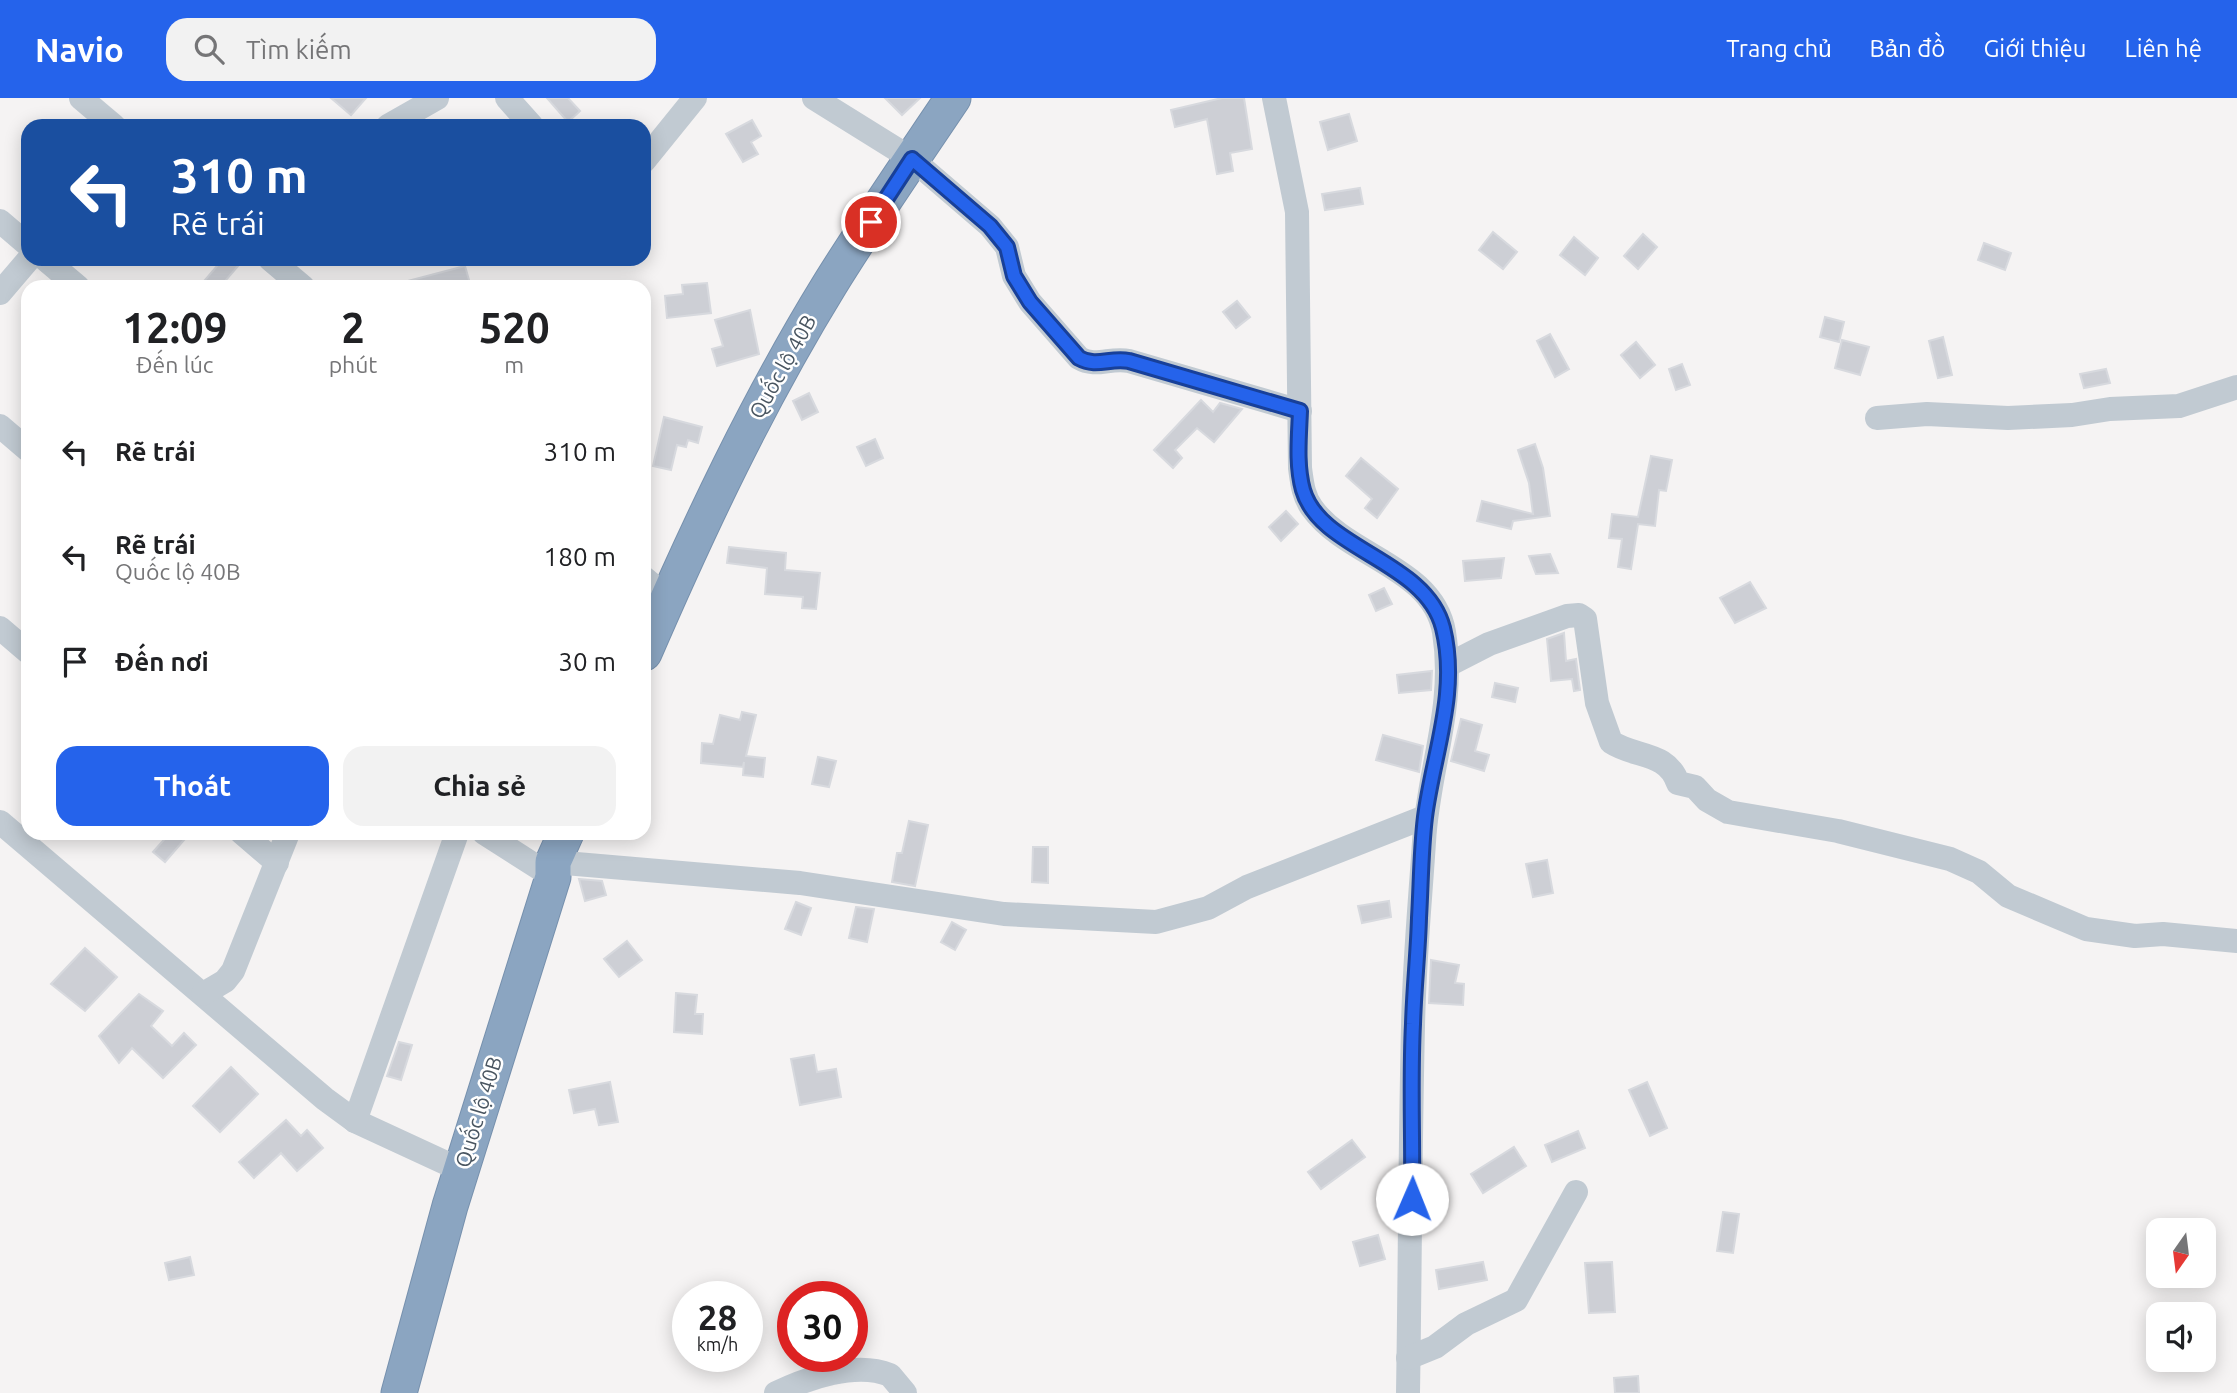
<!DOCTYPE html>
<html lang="vi">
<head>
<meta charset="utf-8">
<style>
  :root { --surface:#fff; --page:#f2f2f2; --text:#202124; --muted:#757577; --accent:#2563eb }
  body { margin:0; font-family:Ubuntu,sans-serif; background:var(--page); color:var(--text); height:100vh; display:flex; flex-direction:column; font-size:26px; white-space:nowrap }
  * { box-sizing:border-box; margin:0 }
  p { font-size:23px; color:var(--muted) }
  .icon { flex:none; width:38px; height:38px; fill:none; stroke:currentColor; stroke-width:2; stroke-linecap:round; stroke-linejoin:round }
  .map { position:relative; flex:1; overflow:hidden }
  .drawer { position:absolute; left:21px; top:182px; width:630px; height:560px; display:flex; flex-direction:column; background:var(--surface); border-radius:21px; box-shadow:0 4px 18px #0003 }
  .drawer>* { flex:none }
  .banner { position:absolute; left:21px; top:21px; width:630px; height:147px; border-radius:21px; box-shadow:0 4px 18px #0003; background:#1a4fa0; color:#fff; overflow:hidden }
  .needle { width:46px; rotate:194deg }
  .tools { position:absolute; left:2146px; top:1120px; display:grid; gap:14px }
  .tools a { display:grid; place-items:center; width:70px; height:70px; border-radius:14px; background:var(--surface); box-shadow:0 4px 18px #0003; font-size:35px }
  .speed { position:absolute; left:672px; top:1183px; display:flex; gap:14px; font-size:35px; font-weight:700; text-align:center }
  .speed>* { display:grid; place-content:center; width:91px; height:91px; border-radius:50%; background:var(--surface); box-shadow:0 4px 18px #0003; line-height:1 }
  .speed small { font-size:18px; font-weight:400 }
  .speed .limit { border:10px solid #d22; background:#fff; color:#111 }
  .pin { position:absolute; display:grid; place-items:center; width:60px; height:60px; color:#fff; margin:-30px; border:4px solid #fff; border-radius:50%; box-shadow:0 2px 7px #0007 }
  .me { position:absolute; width:77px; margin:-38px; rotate:1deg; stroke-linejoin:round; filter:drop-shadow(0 0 5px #0008) }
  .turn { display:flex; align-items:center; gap:24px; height:147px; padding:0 35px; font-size:32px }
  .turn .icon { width:91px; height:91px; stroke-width:2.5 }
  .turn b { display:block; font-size:49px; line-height:60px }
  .eta { display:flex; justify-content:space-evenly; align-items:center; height:119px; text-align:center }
  .eta b { font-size:42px; font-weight:700; line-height:49px }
  .primary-button { display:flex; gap:14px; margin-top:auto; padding:14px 35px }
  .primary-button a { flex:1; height:80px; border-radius:21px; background:var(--accent); color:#fff; font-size:28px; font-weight:700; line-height:80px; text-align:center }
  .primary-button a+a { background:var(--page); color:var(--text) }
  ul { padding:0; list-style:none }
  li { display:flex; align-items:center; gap:21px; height:105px; padding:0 35px }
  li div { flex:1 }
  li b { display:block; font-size:26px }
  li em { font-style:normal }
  header { display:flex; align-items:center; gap:42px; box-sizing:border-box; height:98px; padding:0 35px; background:var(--accent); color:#fff }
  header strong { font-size:33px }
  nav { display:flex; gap:38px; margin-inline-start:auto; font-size:24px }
  .search { width:490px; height:63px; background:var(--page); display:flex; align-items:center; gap:18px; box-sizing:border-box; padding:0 24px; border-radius:21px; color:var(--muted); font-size:26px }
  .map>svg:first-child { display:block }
  .building { fill:#cdcfd5; stroke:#d7d9de; stroke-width:2 }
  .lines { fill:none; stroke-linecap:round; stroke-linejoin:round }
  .highway-casing { stroke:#7690ad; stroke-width:37 }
  .minor { stroke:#c1cad2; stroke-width:24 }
  .highway { stroke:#8ba5c1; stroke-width:35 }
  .route-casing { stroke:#184099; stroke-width:18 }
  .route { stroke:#2563eb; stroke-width:12 }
  .labels { text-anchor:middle; stroke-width:5; stroke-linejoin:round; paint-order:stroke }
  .street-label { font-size:21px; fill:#4a5661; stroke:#fff }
</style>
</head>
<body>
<header>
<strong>Navio</strong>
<div class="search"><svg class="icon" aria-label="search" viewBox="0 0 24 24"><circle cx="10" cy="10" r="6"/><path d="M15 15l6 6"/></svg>Tìm kiếm</div>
<nav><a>Trang chủ</a><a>Bản đồ</a><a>Giới thiệu</a><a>Liên hệ</a></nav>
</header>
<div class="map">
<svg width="2237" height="1295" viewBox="0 0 2237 1295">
  <rect width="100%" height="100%" fill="#f5f3f3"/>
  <!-- building -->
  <g class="building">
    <path d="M331,0H366L351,17Z"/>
    <path d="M547,0H568L580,13L568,24Z"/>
    <path d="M885,0H920L902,17Z"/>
    <path d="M1222,0H1244L1252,51L1230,55L1233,73L1217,76L1207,21L1175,29L1171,12Z"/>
    <path d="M1349,16L1357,43L1328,52L1320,24Z"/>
    <path d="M752,22L761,38L751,44L758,56L743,64L726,36Z"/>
    <path d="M1360,90L1363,106L1325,112L1322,96Z"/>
    <path d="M1493,134L1517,154L1503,171L1479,152Z"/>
    <path d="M1643,136L1657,149L1638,171L1624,158Z"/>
    <path d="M1574,139L1598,160L1585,177L1560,157Z"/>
    <path d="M1984,145L2011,155L2005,172L1978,162Z"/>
    <path d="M223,161H244L220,189H199Z"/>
    <path d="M465,168L471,189H405L404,184Z"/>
    <path d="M707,185L711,215L667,220L665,198L683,196L682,187Z"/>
    <path d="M1237,203L1250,219L1236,230L1223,214Z"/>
    <path d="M750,212L759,256L717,268L712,251L723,248L715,222Z"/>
    <path d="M1825,219L1844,224L1839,244L1820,239Z"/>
    <path d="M1550,236L1569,271L1555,279L1537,243Z"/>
    <path d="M1943,239L1952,277L1938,280L1929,243Z"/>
    <path d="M1842,242L1869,249L1860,277L1835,270Z"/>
    <path d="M1636,244L1655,267L1640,280L1621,257Z"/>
    <path d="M1682,266L1690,287L1676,292L1669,271Z"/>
    <path d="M2106,271L2110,285L2084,290L2080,276Z"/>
    <path d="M809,295L818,314L802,322L793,303Z"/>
    <path d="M1201,302L1213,314L1220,305L1242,311L1214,344L1197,330L1175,352L1182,360L1173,370L1154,352Z"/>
    <path d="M664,319L702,329L698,345L688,342L686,349L677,347L671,372L653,368Z"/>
    <path d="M875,341L883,360L866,368L857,349Z"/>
    <path d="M1535,346L1543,370L1550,418L1513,423L1511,431L1477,423L1482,403L1533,416L1529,385L1518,352Z"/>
    <path d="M1651,358L1672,362L1666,393L1659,392L1655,428L1638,426L1631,471L1618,469L1622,441L1609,440L1612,416L1638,419Z"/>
    <path d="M1361,360L1398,391L1377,420L1365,410L1372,401L1346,378Z"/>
    <path d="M1286,413L1298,426L1281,443L1269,429Z"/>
    <path d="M729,449L786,455L785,472L820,475L816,511L802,510L803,499L765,496L767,470L727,465Z"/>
    <path d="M1550,456L1558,475L1536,476L1529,458Z"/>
    <path d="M1504,460L1501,480L1465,483L1463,463Z"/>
    <path d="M1750,484L1766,510L1735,525L1720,500Z"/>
    <path d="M1384,490L1392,506L1376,513L1369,497Z"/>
    <path d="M1564,535L1566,563L1576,561L1580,592L1574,593L1572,581L1551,583L1547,541Z"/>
    <path d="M1432,573L1431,592L1399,595L1397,577Z"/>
    <path d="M1495,585L1518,590L1515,604L1492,599Z"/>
    <path d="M742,614L756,617L746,658L765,660L763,679L743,677L744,664L743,669L701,665L702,645L713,646L720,617L740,622Z"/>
    <path d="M1461,621L1482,627L1475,653L1489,657L1484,673L1451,663Z"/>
    <path d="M1383,637L1423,648L1419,674L1376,662Z"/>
    <path d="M818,659L836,663L829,689L812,686Z"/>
    <path d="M909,723L928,727L915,788L892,784L897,755H902Z"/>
    <path d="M170,735H190L165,764L153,754Z"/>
    <path d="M1033,749H1048V785L1032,784Z"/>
    <path d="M1547,762L1553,795L1533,799L1526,766Z"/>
    <path d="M579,781L602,783L606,797L585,803Z"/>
    <path d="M1389,803L1391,819L1362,825L1358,808Z"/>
    <path d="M796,804L811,810L801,837L785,831Z"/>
    <path d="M856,809L874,811L867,844L849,840Z"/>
    <path d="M952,824L966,832L955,852L941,844Z"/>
    <path d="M627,843L642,862L619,879L604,861Z"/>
    <path d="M85,850L117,879L85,913L51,886Z"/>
    <path d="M1431,862L1459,867L1455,885L1464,886L1463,907L1429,905Z"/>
    <path d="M676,895L697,897L695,916H703L702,936L674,934Z"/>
    <path d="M139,896L163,913L151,928L172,948L184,935L196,947L163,980L132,950L119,965L99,938Z"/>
    <path d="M399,944L412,947L401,982L387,978Z"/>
    <path d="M814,957L817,974L836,971L841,999L800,1007L791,961Z"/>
    <path d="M231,969L258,996L220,1034L193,1008Z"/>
    <path d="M610,984L618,1024L599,1027L595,1011L574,1015L569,992Z"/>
    <path d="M1647,984L1667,1030L1650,1038L1629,992Z"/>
    <path d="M286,1022L301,1038L307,1032L323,1050L297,1073L281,1055L254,1080L239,1064Z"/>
    <path d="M1578,1033L1585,1050L1552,1064L1545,1047Z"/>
    <path d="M1352,1042L1365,1059L1321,1091L1308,1074Z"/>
    <path d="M1514,1049L1526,1068L1483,1095L1471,1076Z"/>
    <path d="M1723,1114L1739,1116L1733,1155L1717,1153Z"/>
    <path d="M1378,1137L1385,1161L1360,1168L1353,1144Z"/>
    <path d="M190,1159L194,1177L169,1182L165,1165Z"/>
    <path d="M1483,1164L1487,1182L1439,1191L1436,1172Z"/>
    <path d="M1612,1164L1615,1214L1589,1215L1585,1165Z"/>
    <path d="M1638,1278L1639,1295H1615L1614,1280Z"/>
  </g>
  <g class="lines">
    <!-- highway casing -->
    <g class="highway-casing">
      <g id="highway">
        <path d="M644,555C699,428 758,303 830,186C869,123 912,61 953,0"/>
        <path d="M399,1295L450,1108L553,779V764L566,735"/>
      </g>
    </g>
    <!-- minor -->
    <g class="minor">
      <path d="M81,0L114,28"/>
      <path d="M507,0L532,28"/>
      <path d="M814,0L912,61L990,128L1007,149L1014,178L1030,204L1079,260C1096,270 1110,259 1129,263L1300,313"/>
      <path d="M1274,0L1297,114L1300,370C1302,384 1303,398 1312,410C1347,459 1433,469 1444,534C1456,609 1428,671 1424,744C1420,805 1414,867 1413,929C1410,1051 1410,1173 1408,1295"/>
      <path d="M388,28L437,0"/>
      <path d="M644,63L695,0"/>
      <path d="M0,123L28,147"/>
      <path d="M45,161L78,189"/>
      <path d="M270,161L303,189"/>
      <path d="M0,195L29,161"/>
      <path d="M1877,320L1927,316L2008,320L2072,317L2110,311L2179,308L2237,289"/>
      <path d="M0,328L28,352"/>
      <path d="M644,480L668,500"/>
      <path d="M0,530L28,554"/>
      <path d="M1448,567L1489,546L1567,518L1579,517L1585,521L1597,605L1611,644C1635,660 1667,653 1678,685L1695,689L1707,702L1728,714L1838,733L1950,761L1979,774L2008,798L2086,831L2135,838L2163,836L2237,843"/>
      <path d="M0,724L325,1001L355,1023L461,1072"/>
      <path d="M242,735L277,765"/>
      <path d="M484,735L553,779"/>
      <path d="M553,764L800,785L1004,816L1156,824L1208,810L1247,789L1425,719"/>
      <path d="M203,896L225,883L233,873L288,735"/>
      <path d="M355,1023L457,735"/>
      <path d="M1408,1260L1435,1249L1466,1226L1516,1202L1576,1094"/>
      <path d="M776,1295C808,1280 856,1263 890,1277L905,1295"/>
    </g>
    <!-- highway -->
    <use href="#highway" class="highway"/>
  </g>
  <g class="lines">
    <!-- route casing -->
    <g class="route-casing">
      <path id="route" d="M871,124L912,61L990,128L1007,149L1014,178L1030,204L1079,260C1097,270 1110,259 1129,263L1300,313C1299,339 1296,367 1303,392C1320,452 1426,462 1443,530C1459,595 1433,656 1425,719C1421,752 1421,786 1419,820C1418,855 1414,890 1413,926C1410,984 1413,1042 1412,1101"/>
    </g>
    <!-- route -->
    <use href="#route" class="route"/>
  </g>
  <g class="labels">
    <!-- street labels -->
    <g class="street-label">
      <text transform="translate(783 269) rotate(-61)" y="7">Quốc lộ 40B</text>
      <text transform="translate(479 1014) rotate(-73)" y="7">Quốc lộ 40B</text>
    </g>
  </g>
</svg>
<div class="tools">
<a><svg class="needle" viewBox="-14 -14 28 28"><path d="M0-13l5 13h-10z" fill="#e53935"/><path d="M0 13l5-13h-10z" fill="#757577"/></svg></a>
<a><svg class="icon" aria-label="sound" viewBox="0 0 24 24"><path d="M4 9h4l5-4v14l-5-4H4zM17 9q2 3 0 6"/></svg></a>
</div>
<div class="speed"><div>28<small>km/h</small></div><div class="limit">30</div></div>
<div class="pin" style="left:871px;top:124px;background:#d93025"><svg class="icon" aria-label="arrive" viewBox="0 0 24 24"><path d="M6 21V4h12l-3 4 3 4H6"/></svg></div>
<svg class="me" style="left:1412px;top:1101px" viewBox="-20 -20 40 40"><circle r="19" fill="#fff"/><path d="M0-13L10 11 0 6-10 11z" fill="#2563eb"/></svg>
<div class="banner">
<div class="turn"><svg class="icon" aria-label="left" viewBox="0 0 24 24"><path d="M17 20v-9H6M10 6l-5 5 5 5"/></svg><div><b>310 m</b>Rẽ trái</div></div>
</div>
<section class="drawer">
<div class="eta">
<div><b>12:09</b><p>Đến lúc</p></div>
<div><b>2</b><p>phút</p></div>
<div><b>520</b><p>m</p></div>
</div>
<ul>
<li><svg class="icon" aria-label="left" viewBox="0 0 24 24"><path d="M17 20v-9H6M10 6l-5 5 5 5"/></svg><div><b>Rẽ trái</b></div><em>310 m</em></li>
<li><svg class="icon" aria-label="left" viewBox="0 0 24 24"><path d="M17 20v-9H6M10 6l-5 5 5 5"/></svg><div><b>Rẽ trái</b><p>Quốc lộ 40B</p></div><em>180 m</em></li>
<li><svg class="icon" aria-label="arrive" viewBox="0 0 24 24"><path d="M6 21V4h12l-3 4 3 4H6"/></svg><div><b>Đến nơi</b></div><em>30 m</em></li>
</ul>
<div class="primary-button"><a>Thoát</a><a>Chia sẻ</a></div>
</section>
</div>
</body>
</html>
